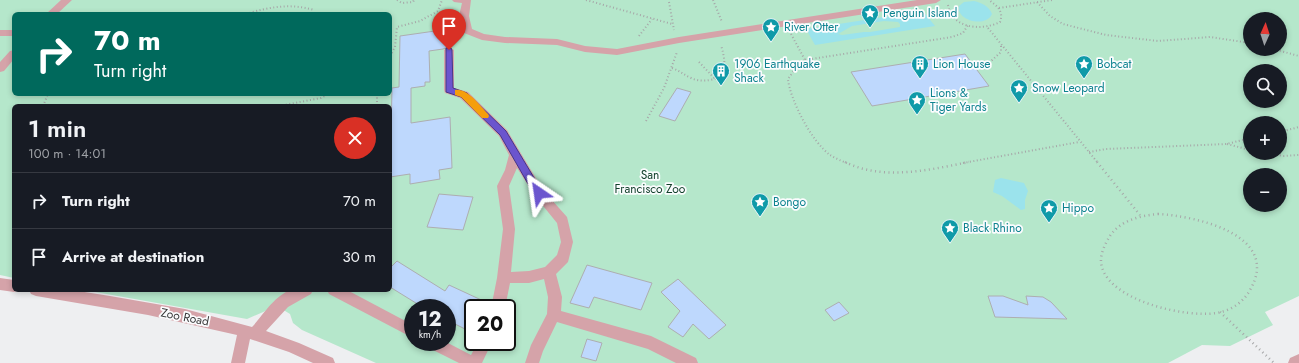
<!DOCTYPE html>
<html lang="en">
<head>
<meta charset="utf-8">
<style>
  :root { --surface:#171b24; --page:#242831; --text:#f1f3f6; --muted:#9ea1a6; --line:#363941 }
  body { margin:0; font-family:Jost,sans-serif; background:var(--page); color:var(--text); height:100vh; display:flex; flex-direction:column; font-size:15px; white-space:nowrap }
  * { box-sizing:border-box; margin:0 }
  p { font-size:13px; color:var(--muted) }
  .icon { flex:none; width:22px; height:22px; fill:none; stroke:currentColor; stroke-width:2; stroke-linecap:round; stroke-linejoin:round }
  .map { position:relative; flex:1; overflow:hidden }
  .side { position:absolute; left:12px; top:104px; width:380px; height:188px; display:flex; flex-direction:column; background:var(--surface); border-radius:6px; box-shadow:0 2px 6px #0003 }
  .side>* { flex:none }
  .hud { position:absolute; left:12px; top:12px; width:380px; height:84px; border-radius:6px; box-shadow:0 2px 6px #0003; background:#00695c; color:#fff; overflow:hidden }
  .needle { width:26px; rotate:3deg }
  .buttons { position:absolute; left:1243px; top:12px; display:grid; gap:8px }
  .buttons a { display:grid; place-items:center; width:44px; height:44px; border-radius:50%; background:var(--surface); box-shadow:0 2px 6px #0003; font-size:20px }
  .speed { position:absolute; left:404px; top:299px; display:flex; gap:8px; font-size:20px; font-weight:700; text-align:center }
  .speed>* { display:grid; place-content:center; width:52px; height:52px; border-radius:50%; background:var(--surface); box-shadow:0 2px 6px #0003; line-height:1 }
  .speed small { font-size:10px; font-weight:400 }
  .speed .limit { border:2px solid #111; border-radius:6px; background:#fff; color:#111 }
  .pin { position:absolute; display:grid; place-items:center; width:34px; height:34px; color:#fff; margin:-41px -17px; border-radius:50% 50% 50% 0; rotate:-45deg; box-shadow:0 0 4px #0007 }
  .pin .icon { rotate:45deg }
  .me { position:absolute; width:44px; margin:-22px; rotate:328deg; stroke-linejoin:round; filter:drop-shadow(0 0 3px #0008) }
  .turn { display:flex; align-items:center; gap:14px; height:84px; padding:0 16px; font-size:18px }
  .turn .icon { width:52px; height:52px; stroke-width:2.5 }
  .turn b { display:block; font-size:28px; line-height:34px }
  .round { display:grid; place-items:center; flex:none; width:42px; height:42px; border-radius:21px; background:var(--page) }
  .summary { display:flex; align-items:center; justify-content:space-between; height:68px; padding:0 16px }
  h1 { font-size:24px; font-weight:600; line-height:30px }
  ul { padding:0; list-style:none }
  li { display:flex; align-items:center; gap:12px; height:56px; padding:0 16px; border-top:1px solid var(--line) }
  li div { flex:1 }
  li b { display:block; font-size:15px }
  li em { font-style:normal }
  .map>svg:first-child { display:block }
  .green { fill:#b5e7cb; fill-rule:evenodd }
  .water { fill:#9be3ec; fill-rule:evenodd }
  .building { fill:#bed8fd; stroke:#adaeb0 }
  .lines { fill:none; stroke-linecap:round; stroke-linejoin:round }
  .path-far1 { stroke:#a6a7a8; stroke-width:2; stroke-dasharray:1 2.5; stroke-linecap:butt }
  .path { stroke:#a6a7a8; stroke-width:2.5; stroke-dasharray:1 3.5; stroke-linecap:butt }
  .minor { fill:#d5a3a9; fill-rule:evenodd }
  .route { fill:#6b55ce; stroke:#463786 }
  .slow { fill:#f59e0b }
  .labels { text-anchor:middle; stroke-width:3.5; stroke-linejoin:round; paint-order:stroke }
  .culture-label { font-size:12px; fill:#0d838f; stroke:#fbfcfe; text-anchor:start }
  .park-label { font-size:12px; fill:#12402b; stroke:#fbfcfe }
  .street-label { font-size:12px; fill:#383839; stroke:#fbfcfe }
</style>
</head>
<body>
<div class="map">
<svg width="1299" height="363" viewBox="0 0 1299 363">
  <rect width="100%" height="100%" fill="#eeeff1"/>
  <!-- green -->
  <path class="green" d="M0,0H1299V296L1265,312L1273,325L1230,346L1202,345L1168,363H376L302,330L293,323L290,314L277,306L247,319L84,290H390V106H14V278L0,275ZM14,14H390V94H14ZM1250,19H1280V49H1250ZM1250,71H1280V101H1250ZM1250,123H1280V153H1250ZM1250,175H1280V205H1250ZM413,308H447V342H413ZM473,308H507V342H473Z"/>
  <!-- water -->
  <g class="water">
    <path d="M974,1C982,3 989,6 992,14C986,28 956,21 959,6L964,2Z"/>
    <path d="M923,11L935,26L815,45L806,29ZM884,21L898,22L900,24V27L870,32H864L842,35L838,34L852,26Z"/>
    <path d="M1001,178L1024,183L1028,191L1025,200V209L1021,210L1002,196L993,192L995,180Z"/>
  </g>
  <!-- building -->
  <g class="building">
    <path d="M449,29L450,46L443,49L429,51L430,82H425V86L411,88V123L450,117L452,168L439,170L440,179L410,184V174L390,177L392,88L399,87L400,36Z"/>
    <path d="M965,54L989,86L872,106L851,72Z"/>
    <path d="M677,88L691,92L675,121L659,116Z"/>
    <path d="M439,194L473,197L463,230L427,227Z"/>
    <path d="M397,261L445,291L449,285L490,304V308H473V333L447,320V308H424L390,287V268Z"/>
    <path d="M587,265L652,283L641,310L594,297L589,308L570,303Z"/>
    <path d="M678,279L726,325L709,339L693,324L683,337L668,327L680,311L661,292Z"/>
    <path d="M988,296H1003L1028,305L1026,296L1043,297L1051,302L1067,319L995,317Z"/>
    <path d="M839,302L849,313L834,321L825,310Z"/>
    <path d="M587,339L602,343L596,361L581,357Z"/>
  </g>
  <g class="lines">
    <!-- path-far1 -->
    <g class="path-far1">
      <path d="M397,0L402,3L413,2L414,0"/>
      <path d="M586,0L672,24"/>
      <path d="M713,0L722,22"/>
      <path d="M669,2L674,30"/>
      <path d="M1037,2L1050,16L1063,24L1106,35L1158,41L1210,37L1250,43"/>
      <path d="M948,5C952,29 982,31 1000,22C1004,11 997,6 989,0"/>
      <path d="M999,8L1052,0"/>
      <path d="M246,14C269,7 290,3 314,10"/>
      <path d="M988,28L1098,163"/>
      <path d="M791,34L805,60"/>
      <path d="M639,36L652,19"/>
      <path d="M1273,49L1299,56"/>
      <path d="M390,56L395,47L397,27L420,21L438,11L442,0"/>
      <path d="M699,62L715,79"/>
      <path d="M672,68C680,71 684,75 691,78C697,81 704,81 710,80C729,77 725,59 721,45"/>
      <path d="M976,68L990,62L1001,52V44"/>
      <path d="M377,94V106"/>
      <path d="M43,106L48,94"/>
      <path d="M279,106L321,98L328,94"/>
      <path d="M646,121L664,88L677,52"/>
      <path d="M1280,132L1299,127"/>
      <path d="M1227,144L1250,150"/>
      <path d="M1089,152L1106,149L1227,144L1250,138"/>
      <path d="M1266,153L1284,156L1299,155"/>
      <path d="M847,163C841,161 835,158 830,155C812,142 790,100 788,79L795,69L805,60L952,37L963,33L968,25"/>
      <path d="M963,163L1079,142"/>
    </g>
    <!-- path -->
    <g class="path">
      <path d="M845,162C883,181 929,170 969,162"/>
      <path d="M1097,162L1140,215"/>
      <path d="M1158,214C1196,216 1282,235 1250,290C1243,303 1230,311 1216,313C1186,318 1111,301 1102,267C1099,258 1103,249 1107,241C1117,221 1138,216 1158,214Z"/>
      <path d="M1220,312L1274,363"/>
    </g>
    <!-- minor -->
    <g class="minor">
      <path d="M61,0H72L57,14H46Z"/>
      <path d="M452,0H471L469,16L472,29L484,34L505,37L557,39L585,46L617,49L679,37L917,0H941L936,3L679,43L617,55L585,52L557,45L505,43L482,40L464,33L459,16L462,3L454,2Z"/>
      <rect x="0" y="30" width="14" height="6"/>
      <path d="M449,47L454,50V88L468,92L507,130L543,190L567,217L573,242L568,262L556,274L562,297L561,311L651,336L696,358L698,363H676L648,349L557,322L543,351L539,363H525L531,345L547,314L548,297L544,279L529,283H510L505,308H491L497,278L503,229L497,186L505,170L509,155L499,136L460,98L445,93L444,90V50ZM517,168L535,196L557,223L561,242L557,255L545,267L529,271L511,272L515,229L509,186Z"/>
      <path d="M14,50V59L4,71L0,72V62L10,51Z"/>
      <path d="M0,278L14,280V290H19L14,292L0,290Z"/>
      <path d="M29,290H72L110,296L185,309L252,327C263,315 275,295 291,290C297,288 306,290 313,290L311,294L288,307L266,331L299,343L333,358L335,363H313L289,352L250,339L245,363H231L237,335L148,315L36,296L31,294Z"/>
      <path d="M327,290H347L413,325V338L329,294Z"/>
      <path d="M425,342H446L471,355L478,342H492L482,363H459L427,347Z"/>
      <path d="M1299,354V363H1288L1290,358Z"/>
    </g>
  </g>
  <!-- route -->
  <path class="route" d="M446,48H451L452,50L453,88L467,93L506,131L542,191L543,193L542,196H535L500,135L461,97L446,92Z"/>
  <!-- slow -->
  <path class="slow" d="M455,90C468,88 480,106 488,114L489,116L488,118H482L461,97L455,95Z"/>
  <!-- icons -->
  <defs>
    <g id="sight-pin" transform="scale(0.9)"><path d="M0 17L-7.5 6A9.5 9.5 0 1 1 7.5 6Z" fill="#0f9aa8" stroke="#fbfcfe"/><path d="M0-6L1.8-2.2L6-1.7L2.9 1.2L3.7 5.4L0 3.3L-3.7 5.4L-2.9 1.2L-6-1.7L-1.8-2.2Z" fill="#fff"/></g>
    <g id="building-pin" transform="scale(0.9)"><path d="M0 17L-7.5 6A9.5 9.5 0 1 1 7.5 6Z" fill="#0f9aa8" stroke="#fbfcfe"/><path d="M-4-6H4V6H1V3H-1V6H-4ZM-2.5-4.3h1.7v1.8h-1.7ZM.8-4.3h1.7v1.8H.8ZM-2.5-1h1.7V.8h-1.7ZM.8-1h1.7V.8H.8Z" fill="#fff"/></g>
  </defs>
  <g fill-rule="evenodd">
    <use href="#sight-pin" x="870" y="13"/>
    <use href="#sight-pin" x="771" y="27"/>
    <use href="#building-pin" x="920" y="64"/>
    <use href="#sight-pin" x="1084" y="64"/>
    <use href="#building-pin" x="721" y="71"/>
    <use href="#sight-pin" x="1019" y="88"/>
    <use href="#sight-pin" x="917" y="100"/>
    <use href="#sight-pin" x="760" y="202"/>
    <use href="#sight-pin" x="1049" y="208"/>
    <use href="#sight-pin" x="950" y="228"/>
  </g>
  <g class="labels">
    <!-- culture labels -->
    <g class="culture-label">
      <text x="883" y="17">Penguin Island</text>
      <text x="784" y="31">River Otter</text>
      <text x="734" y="68">1906 Earthquake<tspan x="734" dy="14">Shack</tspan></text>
      <text x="933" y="68">Lion House</text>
      <text x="1097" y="68">Bobcat</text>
      <text x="1032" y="92">Snow Leopard</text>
      <text x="930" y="97">Lions &amp;<tspan x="930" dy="14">Tiger Yards</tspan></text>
      <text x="773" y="206">Bongo</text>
      <text x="1062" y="212">Hippo</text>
      <text x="963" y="232">Black Rhino</text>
    </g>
    <!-- park labels -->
    <g class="park-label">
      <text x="650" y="179">San<tspan x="650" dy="14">Francisco Zoo</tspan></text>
    </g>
    <!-- street labels -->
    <g class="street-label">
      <text transform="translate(185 317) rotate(11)" y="4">Zoo Road</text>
    </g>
  </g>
</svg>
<div class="buttons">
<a><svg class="needle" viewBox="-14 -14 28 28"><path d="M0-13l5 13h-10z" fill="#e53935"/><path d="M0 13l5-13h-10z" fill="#9ea1a6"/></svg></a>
<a><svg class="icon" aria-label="search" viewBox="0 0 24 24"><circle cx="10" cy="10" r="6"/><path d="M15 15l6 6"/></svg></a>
<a>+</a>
<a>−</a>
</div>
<div class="speed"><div>12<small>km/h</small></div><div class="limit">20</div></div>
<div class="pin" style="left:449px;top:50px;background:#d93025"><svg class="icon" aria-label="arrive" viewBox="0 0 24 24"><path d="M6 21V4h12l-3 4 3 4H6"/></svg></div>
<svg class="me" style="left:539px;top:193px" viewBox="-20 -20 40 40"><path d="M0-17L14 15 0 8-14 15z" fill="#6b55ce" stroke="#fff" stroke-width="4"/></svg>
<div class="hud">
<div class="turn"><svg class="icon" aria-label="right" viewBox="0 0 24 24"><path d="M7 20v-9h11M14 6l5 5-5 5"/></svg><div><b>70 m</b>Turn right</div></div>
</div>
<section class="side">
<div class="summary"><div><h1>1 min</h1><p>100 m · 14:01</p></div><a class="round" style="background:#d93025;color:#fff"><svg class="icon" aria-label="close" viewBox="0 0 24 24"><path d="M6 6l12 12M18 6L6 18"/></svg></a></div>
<ul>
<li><svg class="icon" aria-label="right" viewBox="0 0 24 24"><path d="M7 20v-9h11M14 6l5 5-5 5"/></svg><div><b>Turn right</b></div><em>70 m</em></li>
<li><svg class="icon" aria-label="arrive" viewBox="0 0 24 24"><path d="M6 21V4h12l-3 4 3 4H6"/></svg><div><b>Arrive at destination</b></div><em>30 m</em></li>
</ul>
</section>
</div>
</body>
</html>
